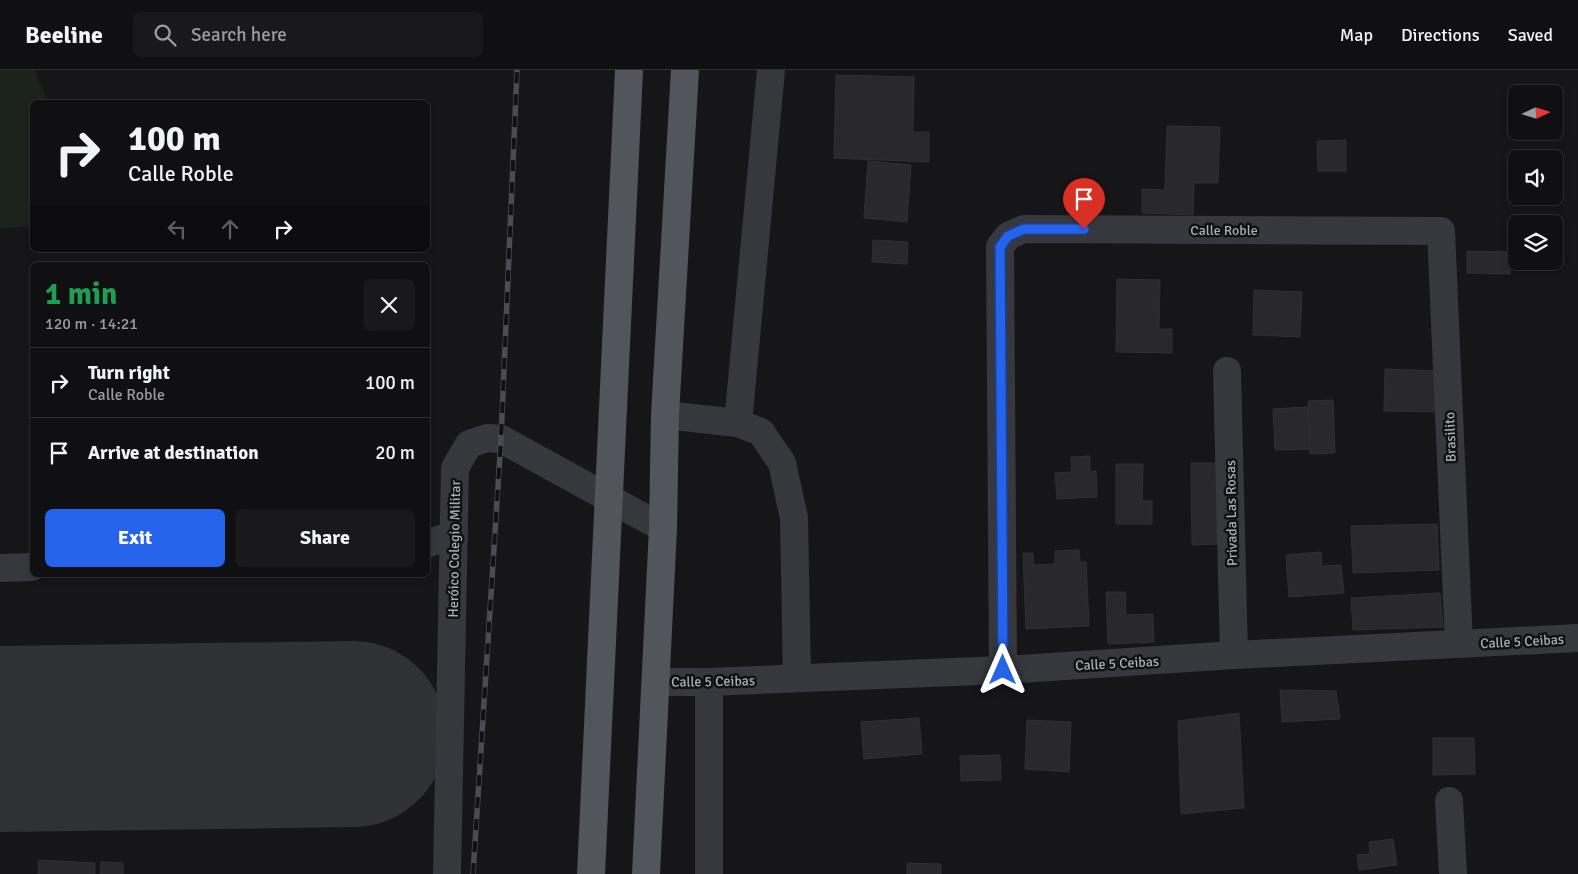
<!DOCTYPE html>
<html lang="en">
<head>
<meta charset="utf-8">
<style>
  :root { --surface:#101012; --page:#19191b; --text:#f1f3f6; --muted:#9c9d9f; --line:#303032; --accent:#2563eb }
  body { margin:0; font-family:Signika,sans-serif; background:var(--page); color:var(--text); height:100vh; display:flex; flex-direction:column; font-size:19px; white-space:nowrap }
  * { box-sizing:border-box; margin:0 }
  p { font-size:16px; color:var(--muted) }
  .icon { flex:none; width:28px; height:28px; fill:none; stroke:currentColor; stroke-width:2; stroke-linecap:round; stroke-linejoin:round }
  .map { position:relative; flex:1; overflow:hidden }
  .sheet { position:absolute; left:30px; top:192px; width:400px; height:315px; display:flex; flex-direction:column; background:var(--surface); border-radius:8px; box-shadow:0 2px 8px #0003,0 0 0 1px var(--line) }
  .sheet>* { flex:none }
  .top-card { position:absolute; left:30px; top:30px; width:400px; height:152px; border-radius:8px; box-shadow:0 2px 8px #0003,0 0 0 1px var(--line); background:#101012; color:var(--text); overflow:hidden }
  .needle { width:32px; rotate:86deg }
  .fabs { position:absolute; left:1508px; top:15px; display:grid; gap:10px }
  .fabs a { display:grid; place-items:center; width:55px; height:55px; border-radius:8px; background:var(--surface); box-shadow:0 2px 8px #0003,0 0 0 1px var(--line); font-size:25px }
  .pin { position:absolute; display:grid; place-items:center; width:42px; height:42px; color:#fff; margin:-51px -21px; border-radius:50% 50% 50% 0; rotate:-45deg; box-shadow:0 0 5px #0007 }
  .pin .icon { rotate:45deg }
  .me { position:absolute; width:55px; margin:-28px; rotate:0deg; stroke-linejoin:round; filter:drop-shadow(0 0 4px #0008) }
  .turn { display:flex; align-items:center; gap:18px; height:105px; padding:0 15px; font-size:22px }
  .turn .icon { width:65px; height:65px; stroke-width:2.5 }
  .turn b { display:block; font-size:35px; line-height:42px }
  .lanes { display:flex; align-items:center; height:48px; padding:0 15px; background:#0003; justify-content:center; gap:25px; direction:ltr }
  .lanes .off { opacity:.35 }
  .round { display:grid; place-items:center; flex:none; width:52px; height:52px; border-radius:8px; background:var(--page) }
  .summary { display:flex; align-items:center; justify-content:space-between; height:85px; padding:0 15px }
  h1 { font-size:30px; font-weight:800; line-height:38px; color:#1e9e55 }
  .cta { display:flex; gap:10px; margin-top:auto; padding:10px 15px }
  .cta a { flex:1; height:58px; border-radius:8px; background:var(--accent); color:#fff; font-size:20px; font-weight:800; line-height:58px; text-align:center }
  .cta a+a { background:var(--page); color:var(--text) }
  ul { padding:0; list-style:none }
  li { display:flex; align-items:center; gap:15px; height:70px; padding:0 15px; border-top:1px solid var(--line) }
  li div { flex:1 }
  li b { display:block; font-size:19px }
  li em { font-style:normal }
  header { display:flex; align-items:center; gap:30px; box-sizing:border-box; height:70px; padding:0 25px; background:var(--surface); border-bottom:1px solid var(--line) }
  header strong { font-size:24px }
  nav { display:flex; gap:28px; margin-inline-start:auto; font-size:18px }
  .search { width:350px; height:45px; background:var(--page); display:flex; align-items:center; gap:12px; box-sizing:border-box; padding:0 18px; border-radius:8px; color:var(--muted); font-size:19px }
  .map>svg:first-child { display:block }
  .green { fill:#1c231d }
  .lines { fill:none; stroke-linecap:round; stroke-linejoin:round }
  .runway { stroke:#303135; stroke-width:186 }
  .building { fill:#29292c; stroke:#303034 }
  .minor { stroke:#37383d; stroke-width:28 }
  .major { stroke:#53555c; stroke-width:28 }
  .rail-casing { stroke:#4a4c52; stroke-width:5.5 }
  .rail { stroke:#111113; stroke-width:4; stroke-dasharray:11; stroke-linecap:butt }
  .route-casing { stroke:#184099; stroke-width:12 }
  .route { stroke:#2563eb; stroke-width:9 }
  .labels { text-anchor:middle; stroke-width:5; stroke-linejoin:round; paint-order:stroke }
  .street-label { font-size:14px; fill:#a8adb8; stroke:#111113 }
</style>
</head>
<body>
<header>
<strong>Beeline</strong>
<div class="search"><svg class="icon" aria-label="search" viewBox="0 0 24 24"><circle cx="10" cy="10" r="6"/><path d="M15 15l6 6"/></svg>Search here</div>
<nav><a>Map</a><a>Directions</a><a>Saved</a></nav>
</header>
<div class="map">
<svg width="1578" height="804" viewBox="0 0 1578 804">
  <rect width="100%" height="100%" fill="#161618"/>
  <!-- green -->
  <path class="green" d="M0,0H34L48,32H32V156L0,158Z"/>
  <g class="lines">
    <!-- runway -->
    <path class="runway" d="M0,669L353,664"/>
  </g>
  <!-- building -->
  <g class="building">
    <path d="M836,5L914,7L913,62H929V92L834,88Z"/>
    <path d="M1167,56L1220,57L1218,113H1194L1193,145L1142,143V119L1165,120Z"/>
    <path d="M1346,70V101H1318L1317,71Z"/>
    <path d="M868,91L911,95L907,152L864,148Z"/>
    <path d="M873,170L908,172L907,194L872,192Z"/>
    <path d="M1467,181L1510,182V204L1467,203Z"/>
    <path d="M1117,209L1160,210L1159,259H1172V283L1116,282Z"/>
    <path d="M1254,220L1302,222L1300,267L1253,265Z"/>
    <path d="M1385,299L1438,301L1437,342L1384,341Z"/>
    <path d="M1333,330L1335,383L1310,384L1308,331Z"/>
    <path d="M1308,337L1310,379L1275,380L1273,339Z"/>
    <path d="M1090,386V402L1096,401L1097,427L1057,429L1055,403L1072,402L1071,387Z"/>
    <path d="M1191,393H1220L1221,474L1192,475Z"/>
    <path d="M1116,394H1143L1142,431H1152V454H1116Z"/>
    <path d="M1437,454L1439,500L1353,503L1351,456Z"/>
    <path d="M1079,480L1080,492H1086L1089,556L1026,559L1023,483H1033V495L1055,494V481Z"/>
    <path d="M1321,482L1322,496L1341,495L1344,523L1289,527L1286,485Z"/>
    <path d="M1106,522H1125L1126,545L1153,544L1154,572L1108,574Z"/>
    <path d="M1440,523L1443,557L1353,560L1351,528Z"/>
    <path d="M1280,620L1336,621L1340,649L1282,652Z"/>
    <path d="M1239,643L1244,738L1181,744L1178,651Z"/>
    <path d="M919,648L922,684L864,689L861,652Z"/>
    <path d="M1027,650L1071,652L1069,702L1025,699Z"/>
    <path d="M1433,668H1474L1475,704L1433,705Z"/>
    <path d="M1000,685L1001,710L961,711L960,686Z"/>
    <path d="M1393,769L1397,795L1359,800L1357,785L1370,784L1369,772Z"/>
    <path d="M39,790L95,793V804H38Z"/>
    <path d="M101,792L123,793V804H100Z"/>
    <path d="M907,793L941,794V804H907Z"/>
  </g>
  <g class="lines">
    <!-- minor -->
    <g class="minor">
      <path d="M1227,301L1234,585"/>
      <path d="M665,345L738,353L761,362L782,393L794,448L797,608"/>
      <path d="M738,353L771,0"/>
      <path d="M428,473L454,465"/>
      <path d="M0,498L32,497"/>
      <path d="M1003,600L1000,177L1008,166L1024,159L1441,161L1459,574"/>
      <path d="M656,612H709L1003,600L1234,585L1578,568"/>
      <path d="M709,612V804"/>
      <path d="M1449,731L1453,804"/>
      <path d="M447,804L455,398L469,374L487,368L501,369L663,458"/>
    </g>
    <!-- major -->
    <g class="major">
      <path d="M591,804L629,0"/>
      <path d="M646,804L663,458L665,345L685,0"/>
    </g>
    <!-- rail casing -->
    <g class="rail-casing">
      <path id="rail" d="M473,804L501,369L517,0"/>
    </g>
    <!-- rail -->
    <use href="#rail" class="rail"/>
  </g>
  <g class="lines">
    <!-- route casing -->
    <g class="route-casing">
      <path id="route" d="M1003,600L1000,177L1008,166L1024,159H1084"/>
    </g>
    <!-- route -->
    <use href="#route" class="route"/>
  </g>
  <g class="labels">
    <!-- street labels -->
    <g class="street-label">
      <text x="1224" y="165">Calle Roble</text>
      <text transform="translate(1450 367) rotate(-92)" y="5">Brasilito</text>
      <text transform="translate(1231 443) rotate(-91)" y="5">Privada Las Rosas</text>
      <text transform="translate(454 479) rotate(-89)" y="5">Heróico Colegio Militar</text>
      <text transform="translate(1522 571) rotate(-3)" y="5">Calle 5 Ceibas</text>
      <text transform="translate(1117 593) rotate(-3)" y="5">Calle 5 Ceibas</text>
      <text transform="translate(713 611) rotate(-1)" y="5">Calle 5 Ceibas</text>
    </g>
  </g>
</svg>
<div class="fabs">
<a><svg class="needle" viewBox="-14 -14 28 28"><path d="M0-13l5 13h-10z" fill="#e53935"/><path d="M0 13l5-13h-10z" fill="#9c9d9f"/></svg></a>
<a><svg class="icon" aria-label="sound" viewBox="0 0 24 24"><path d="M4 9h4l5-4v14l-5-4H4zM17 9q2 3 0 6"/></svg></a>
<a><svg class="icon" aria-label="layers" viewBox="0 0 24 24"><path d="M12 4l9 5-9 5-9-5zM3 14l9 5 9-5"/></svg></a>
</div>
<div class="pin" style="left:1084px;top:159px;background:#d93025"><svg class="icon" aria-label="arrive" viewBox="0 0 24 24"><path d="M6 21V4h12l-3 4 3 4H6"/></svg></div>
<svg class="me" style="left:1003px;top:600px" viewBox="-20 -20 40 40"><path d="M0-17L14 15 0 8-14 15z" fill="#2563eb" stroke="#fff" stroke-width="4"/></svg>
<div class="top-card">
<div class="turn"><svg class="icon" aria-label="right" viewBox="0 0 24 24"><path d="M7 20v-9h11M14 6l5 5-5 5"/></svg><div><b>100 m</b>Calle Roble</div></div>
<div class="lanes"><svg class="icon off" aria-label="left" viewBox="0 0 24 24"><path d="M17 20v-9H6M10 6l-5 5 5 5"/></svg><svg class="icon off" aria-label="ahead" viewBox="0 0 24 24"><path d="M12 20V5M6 11l6-6 6 6"/></svg><svg class="icon" aria-label="right" viewBox="0 0 24 24"><path d="M7 20v-9h11M14 6l5 5-5 5"/></svg></div>
</div>
<section class="sheet">
<div class="summary"><div><h1>1 min</h1><p>120 m · 14:21</p></div><a class="round"><svg class="icon" aria-label="close" viewBox="0 0 24 24"><path d="M6 6l12 12M18 6L6 18"/></svg></a></div>
<ul>
<li><svg class="icon" aria-label="right" viewBox="0 0 24 24"><path d="M7 20v-9h11M14 6l5 5-5 5"/></svg><div><b>Turn right</b><p>Calle Roble</p></div><em>100 m</em></li>
<li><svg class="icon" aria-label="arrive" viewBox="0 0 24 24"><path d="M6 21V4h12l-3 4 3 4H6"/></svg><div><b>Arrive at destination</b></div><em>20 m</em></li>
</ul>
<div class="cta"><a>Exit</a><a>Share</a></div>
</section>
</div>
</body>
</html>
